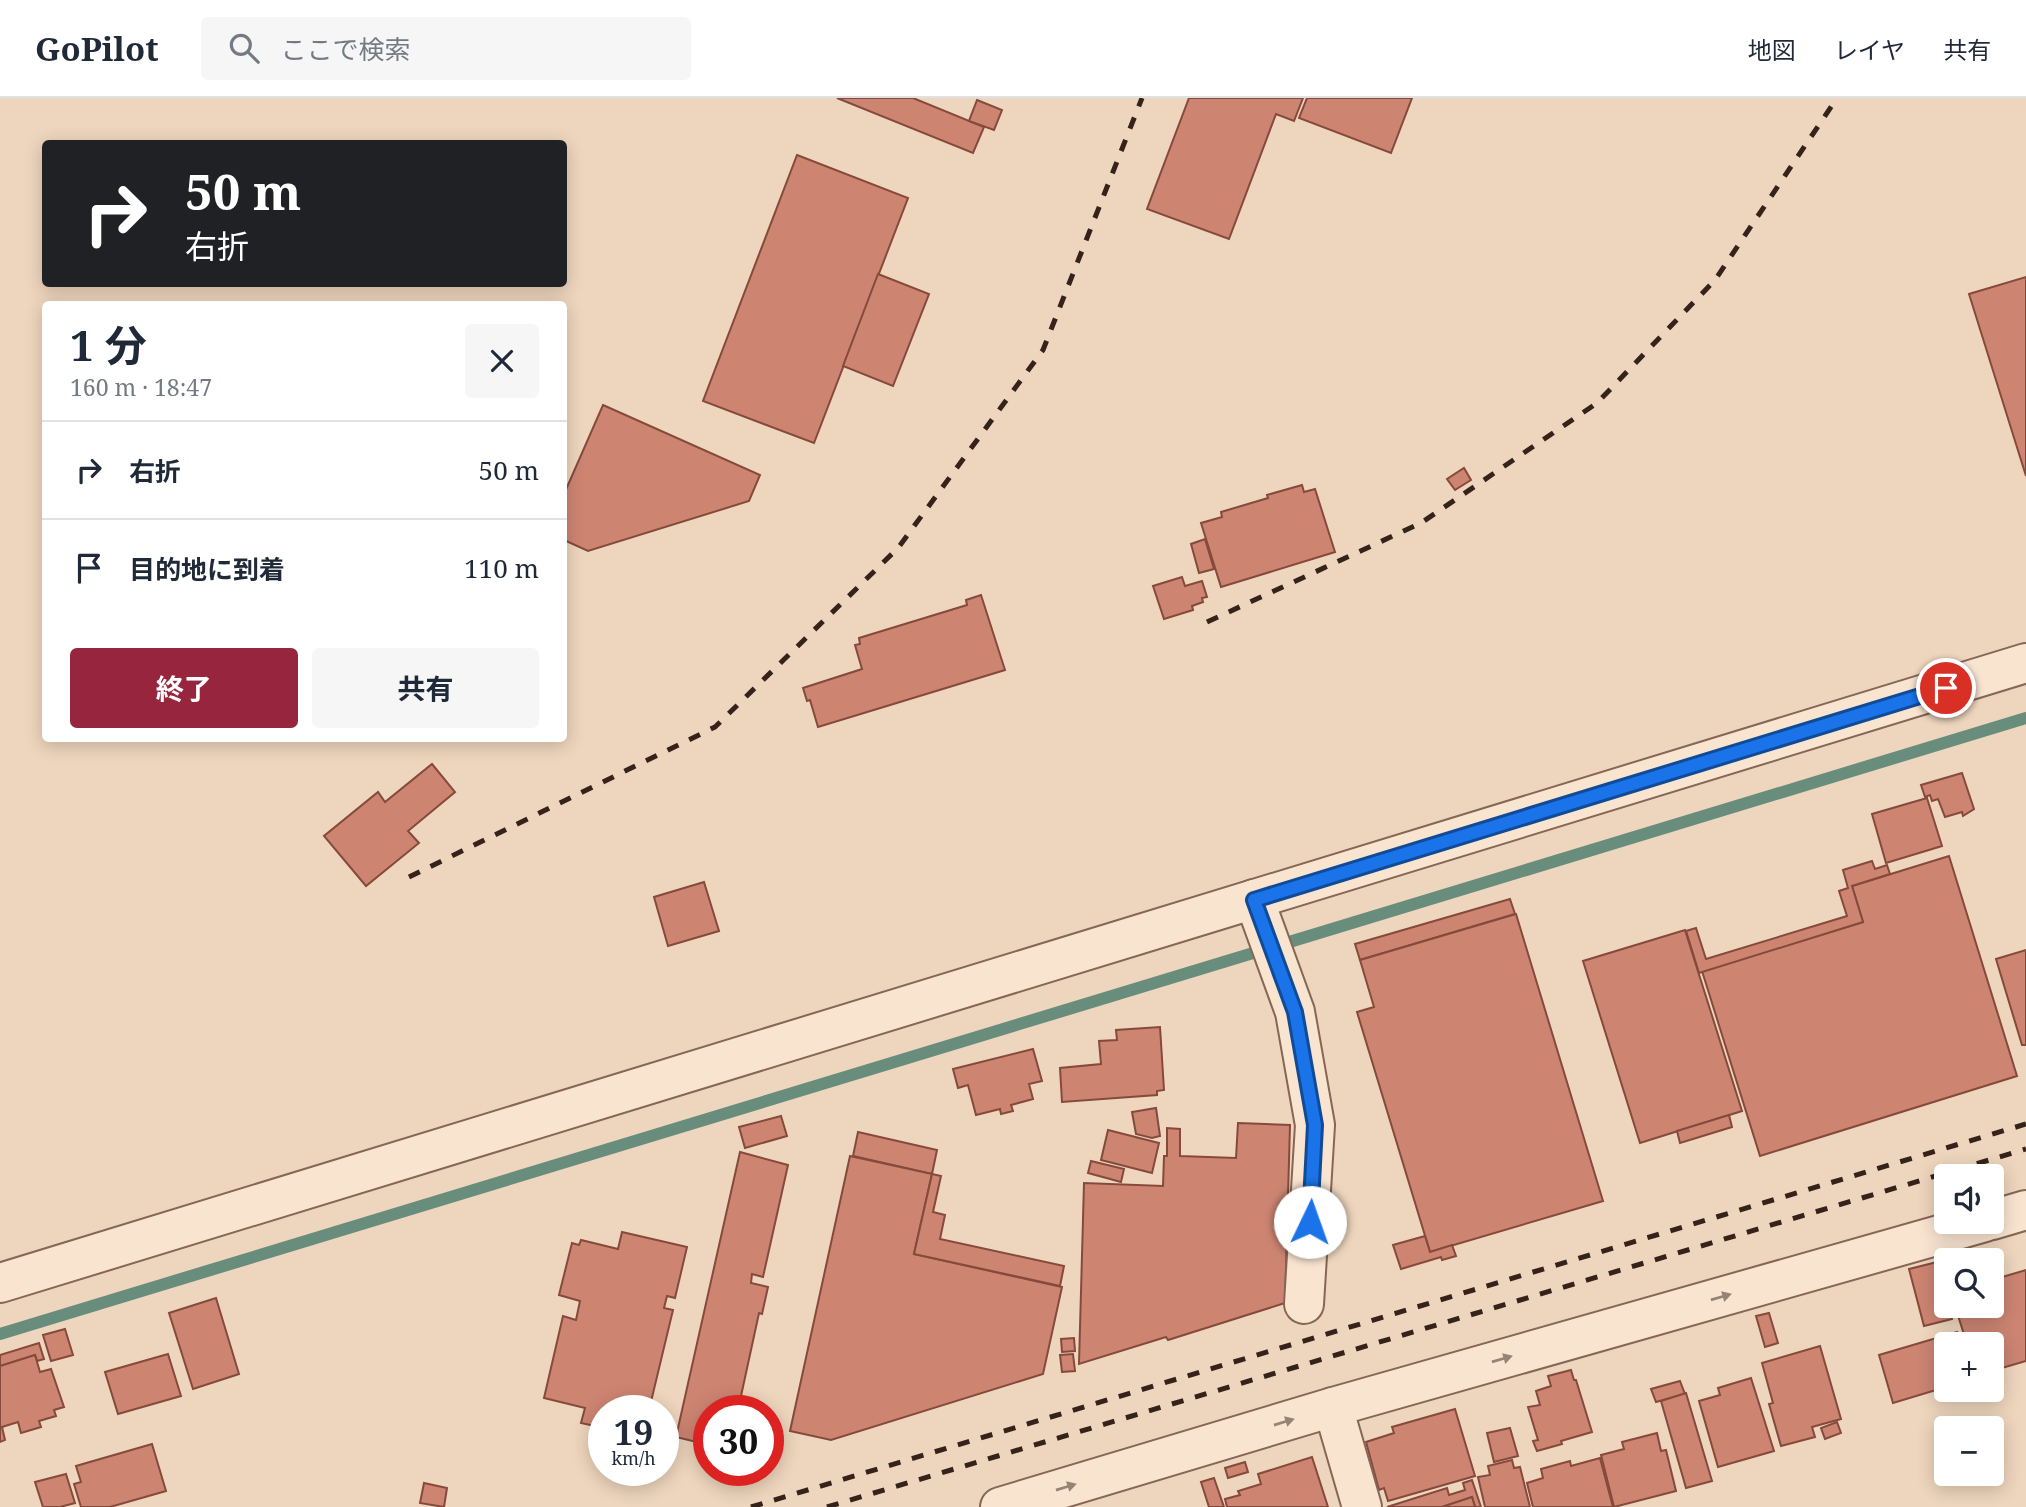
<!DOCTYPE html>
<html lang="ja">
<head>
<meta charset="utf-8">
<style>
  :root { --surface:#fff; --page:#f6f6f7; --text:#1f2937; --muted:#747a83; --line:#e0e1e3; --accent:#96253d }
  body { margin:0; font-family:"Noto Serif","Noto Sans JP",serif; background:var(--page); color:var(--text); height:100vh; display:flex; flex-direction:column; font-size:26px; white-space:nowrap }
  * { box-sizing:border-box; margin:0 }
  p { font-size:23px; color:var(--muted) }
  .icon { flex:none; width:38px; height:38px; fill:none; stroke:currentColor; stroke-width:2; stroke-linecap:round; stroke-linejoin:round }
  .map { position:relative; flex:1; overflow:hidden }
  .sheet { position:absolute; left:42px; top:203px; width:525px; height:441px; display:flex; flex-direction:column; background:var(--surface); border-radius:7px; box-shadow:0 4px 18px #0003 }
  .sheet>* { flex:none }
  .top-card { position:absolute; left:42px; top:42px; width:525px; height:147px; border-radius:7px; box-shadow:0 4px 18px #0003; background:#202124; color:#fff; overflow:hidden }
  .fabs { position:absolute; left:1934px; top:1066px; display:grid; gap:14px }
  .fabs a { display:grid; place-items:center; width:70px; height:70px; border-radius:7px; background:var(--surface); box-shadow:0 4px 18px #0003; font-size:35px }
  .speed { position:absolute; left:588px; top:1297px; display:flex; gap:14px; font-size:35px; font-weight:700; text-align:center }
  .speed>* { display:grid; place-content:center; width:91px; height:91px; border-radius:50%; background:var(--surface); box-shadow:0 4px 18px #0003; line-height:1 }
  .speed small { font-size:18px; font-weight:400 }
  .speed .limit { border:10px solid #d22; background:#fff; color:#111 }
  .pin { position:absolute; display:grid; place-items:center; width:60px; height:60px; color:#fff; margin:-30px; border:4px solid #fff; border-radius:50%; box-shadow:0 2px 7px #0007 }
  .me { position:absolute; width:77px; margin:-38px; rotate:3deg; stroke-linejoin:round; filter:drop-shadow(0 0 5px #0008) }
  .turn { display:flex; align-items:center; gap:24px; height:147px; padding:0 28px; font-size:32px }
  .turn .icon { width:91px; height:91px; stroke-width:2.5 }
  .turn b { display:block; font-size:49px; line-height:60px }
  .round { display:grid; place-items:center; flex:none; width:74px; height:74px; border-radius:7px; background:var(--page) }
  .headline { display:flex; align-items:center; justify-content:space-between; height:119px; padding:0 28px }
  h1 { font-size:42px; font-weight:700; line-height:52px }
  .action { display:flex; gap:14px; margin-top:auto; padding:14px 28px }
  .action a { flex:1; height:80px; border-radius:7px; background:var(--accent); color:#fff; font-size:28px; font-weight:700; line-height:80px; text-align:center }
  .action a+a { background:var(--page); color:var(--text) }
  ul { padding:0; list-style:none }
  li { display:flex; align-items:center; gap:21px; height:98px; padding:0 28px; border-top:2px solid var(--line) }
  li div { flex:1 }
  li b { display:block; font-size:26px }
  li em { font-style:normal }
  header { display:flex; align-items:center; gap:42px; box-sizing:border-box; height:98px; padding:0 35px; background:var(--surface); border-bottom:2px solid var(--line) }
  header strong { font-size:33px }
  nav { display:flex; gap:38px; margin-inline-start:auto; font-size:24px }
  .search { width:490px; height:63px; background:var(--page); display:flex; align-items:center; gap:18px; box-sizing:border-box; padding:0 24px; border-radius:7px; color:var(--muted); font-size:26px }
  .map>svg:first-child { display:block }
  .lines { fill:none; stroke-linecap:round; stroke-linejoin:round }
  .stream { stroke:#688d7c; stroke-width:12 }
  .building { fill:#cd8572; stroke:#854a3b; stroke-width:2 }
  .minor-casing { stroke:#866656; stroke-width:42 }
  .tertiary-casing { stroke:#866656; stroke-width:42 }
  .minor { stroke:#f9e4d0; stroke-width:38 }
  .tertiary { stroke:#f9e4d0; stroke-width:38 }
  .rail { stroke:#35221b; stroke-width:5; stroke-dasharray:12 12; stroke-linecap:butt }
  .oneway { fill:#978376 }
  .route-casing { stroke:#114b97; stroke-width:18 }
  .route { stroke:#1a73e8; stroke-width:12 }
</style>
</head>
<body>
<header>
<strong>GoPilot</strong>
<div class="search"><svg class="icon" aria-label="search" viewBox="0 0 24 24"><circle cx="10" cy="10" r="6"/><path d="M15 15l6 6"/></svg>ここで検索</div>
<nav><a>地図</a><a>レイヤ</a><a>共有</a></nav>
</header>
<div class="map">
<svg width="2026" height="1409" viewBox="0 0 2026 1409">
  <rect width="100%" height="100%" fill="#eed5bd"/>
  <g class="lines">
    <!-- stream -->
    <path class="stream" d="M0,1236L2026,620"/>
  </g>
  <!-- building -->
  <g class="building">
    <path d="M837,0H913L984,29L973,55Z"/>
    <path d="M1189,0H1303L1294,23L1276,16L1229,141L1147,111Z"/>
    <path d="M1307,0H1412L1391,55L1299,20Z"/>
    <path d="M977,2L1002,12L994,32L969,23Z"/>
    <path d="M797,57L908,100L814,345L703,303Z"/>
    <path d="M878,176L929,196L893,288L843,268Z"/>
    <path d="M2026,179V378L1969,196Z"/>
    <path d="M603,307L760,377L749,403L588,453L564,442V396Z"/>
    <path d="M1464,370L1471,382L1455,392L1447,381Z"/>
    <path d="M1302,387L1304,394L1315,391L1335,454L1221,489L1201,425L1222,419L1221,414L1268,400L1267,397Z"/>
    <path d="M1205,441L1214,471L1199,475L1191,446Z"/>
    <path d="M1182,479L1185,488L1202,483L1207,499L1202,500L1203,504L1192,508L1193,512L1164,521L1153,488Z"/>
    <path d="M981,497L1005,572L818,629L810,602L807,603L803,590L862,571L855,547L860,546L859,540L967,507L966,502Z"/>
    <path d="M432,666L455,694L408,733L419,745L366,788L324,738L378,694L385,704Z"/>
    <path d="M1962,675L1974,711L1963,718L1962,714L1945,719L1938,701L1932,703L1930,697L1925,699L1921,687Z"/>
    <path d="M1927,700L1942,748L1886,765L1872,716Z"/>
    <path d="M1949,758L2017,978L1760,1058L1702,873L1863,824L1852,788Z"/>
    <path d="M1872,763L1875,771L1887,767L1890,776L1852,788L1863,824L1699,875L1686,833L1696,830L1706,861L1847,818L1839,793L1848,790L1843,772Z"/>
    <path d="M704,784L719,833L668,848L654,799Z"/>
    <path d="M1510,801L1515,816L1360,862L1355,846Z"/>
    <path d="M1516,816L1603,1103L1430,1154L1357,914L1374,909L1360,862Z"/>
    <path d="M1685,832L1742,1013L1640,1045L1583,863Z"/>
    <path d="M2026,852V947H2022L1996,861Z"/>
    <path d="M1160,929L1164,992L1157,993V997L1062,1004L1060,970L1101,966L1099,943L1117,942L1116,932Z"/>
    <path d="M1033,951L1042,983L1029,986L1033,1001L1011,1007L1013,1013L1001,1016L1000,1011L976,1017L968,987L958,990L953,971Z"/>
    <path d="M1156,1010L1160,1038L1152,1040L1136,1036L1132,1014Z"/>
    <path d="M1729,1017L1732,1029L1680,1045L1677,1033Z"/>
    <path d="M781,1018L787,1038L745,1050L739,1029Z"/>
    <path d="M1238,1025L1290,1027L1285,1205L1168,1242L1166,1239L1079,1266L1084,1085L1163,1088L1164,1058H1167V1030L1180,1031V1058L1236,1060Z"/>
    <path d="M1108,1032L1159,1045L1152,1075L1101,1062Z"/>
    <path d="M858,1034L937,1052L932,1076L853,1058Z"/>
    <path d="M740,1054L788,1067L763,1179L752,1176L751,1185L768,1189L762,1216L759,1215L741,1298L745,1299L742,1312H709V1347L676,1339Z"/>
    <path d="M850,1058L932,1076L914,1156L1062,1189L1043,1276L831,1342L790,1333Z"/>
    <path d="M1091,1063L1124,1071L1121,1084L1088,1075Z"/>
    <path d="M932,1076L941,1078L933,1114L945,1117L940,1141L1064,1168L1060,1188L914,1156Z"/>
    <path d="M622,1134L687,1149L675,1200L667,1198L664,1210L673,1212L649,1312H604V1330L581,1325L585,1310L544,1300L563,1218L576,1222L580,1203L559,1197L572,1145L579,1147L581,1142L618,1151Z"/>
    <path d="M1425,1138L1430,1154L1452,1147L1456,1158L1442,1162L1441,1159L1401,1171L1393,1147Z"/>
    <path d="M1937,1164L1946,1196V1208H1949L1952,1221L1924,1228L1909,1171Z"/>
    <path d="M2026,1172V1263L1992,1273V1246H1967L1955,1208H1992V1182Z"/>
    <path d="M216,1200L239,1276L193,1291L169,1215Z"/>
    <path d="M1769,1215L1778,1245L1765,1249L1756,1218Z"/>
    <path d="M65,1231L73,1257L51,1263L43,1237Z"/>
    <path d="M1957,1234L1961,1246H1946V1289L1893,1305L1879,1257Z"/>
    <path d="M1074,1240L1075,1253L1062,1254L1061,1241Z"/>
    <path d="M39,1245L44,1261L37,1263L35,1257L0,1268V1257Z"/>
    <path d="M1820,1248L1841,1321L1812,1329L1815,1339L1781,1348L1769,1306L1773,1305L1762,1265Z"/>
    <path d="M168,1256L181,1298L118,1316L105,1274Z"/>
    <path d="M1073,1256L1075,1273L1062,1274L1060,1257Z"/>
    <path d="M35,1257L40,1274L51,1271L64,1309L54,1312L56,1318L39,1323L41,1329L21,1335L18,1324L2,1329L5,1342L0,1344V1268Z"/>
    <path d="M1571,1272L1574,1282H1576L1592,1334L1561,1343L1562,1346L1537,1353L1533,1343L1538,1342L1528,1309L1540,1307L1536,1293L1551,1288L1548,1278Z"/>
    <path d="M1751,1280L1774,1353L1718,1369L1699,1303L1720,1297L1718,1290Z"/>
    <path d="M1680,1283L1685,1296L1656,1304L1651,1291Z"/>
    <path d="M1686,1295L1712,1383L1686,1390L1661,1303Z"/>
    <path d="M1455,1311L1475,1378L1388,1403L1384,1390L1379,1392L1366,1344L1394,1335L1392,1329Z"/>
    <path d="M1837,1324L1841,1335L1825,1341L1821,1330Z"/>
    <path d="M1510,1330L1518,1358L1494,1364L1487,1335Z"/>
    <path d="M1657,1335L1661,1353L1666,1352L1676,1393L1614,1409L1601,1357L1624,1351L1622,1344Z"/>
    <path d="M152,1346L166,1393L110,1409H81L74,1386L81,1384L76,1368Z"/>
    <path d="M1312,1359L1328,1409H1227L1225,1401L1240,1397L1238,1393L1261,1386L1258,1376Z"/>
    <path d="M1600,1360L1613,1409H1533L1527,1385L1543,1380L1541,1371L1570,1363L1571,1368Z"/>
    <path d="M1512,1362L1514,1370L1520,1369L1530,1409H1485L1478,1379L1490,1377L1488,1368Z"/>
    <path d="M1245,1364L1248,1374L1228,1380L1225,1370Z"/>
    <path d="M66,1376L75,1405L60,1409H43L35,1384Z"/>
    <path d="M1214,1380L1224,1409H1209L1201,1384Z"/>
    <path d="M1472,1382L1481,1409H1475L1472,1399L1442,1409H1387L1447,1390L1449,1397L1465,1392L1463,1385Z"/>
    <path d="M424,1385L447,1390L444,1409L420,1405Z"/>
    <path d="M1472,1399L1475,1409H1442Z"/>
  </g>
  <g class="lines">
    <!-- minor casing -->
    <g class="minor-casing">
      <g id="minor">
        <path d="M1254,801L1295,914L1315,1027L1304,1206"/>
        <path d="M1992,1122L2026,1112"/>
        <path d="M1333,1309L1362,1409"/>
        <path d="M1000,1409L1333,1309L1985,1124"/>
      </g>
    </g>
    <!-- tertiary casing -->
    <g class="tertiary-casing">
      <path id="tertiary" d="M0,1185L2026,565"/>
    </g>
    <!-- minor -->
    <use href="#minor" class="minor"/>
    <!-- tertiary -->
    <use href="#tertiary" class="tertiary"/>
    <!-- rail -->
    <g class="rail">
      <path d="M1207,524L1421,425L1597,305L1715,182L1837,0"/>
      <path d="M409,779L715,629L898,450L1043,252L1142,0"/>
      <path d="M751,1409L2026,1026"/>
      <path d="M827,1409L2026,1051"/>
    </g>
  </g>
  <!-- one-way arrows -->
  <defs><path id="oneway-solid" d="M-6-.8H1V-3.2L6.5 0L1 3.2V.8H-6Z" transform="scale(1.75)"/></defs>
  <g class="oneway">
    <use href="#oneway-solid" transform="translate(1721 1199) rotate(-16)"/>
    <use href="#oneway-solid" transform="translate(1502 1261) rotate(-16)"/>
    <use href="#oneway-solid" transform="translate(1284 1324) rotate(-17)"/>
    <use href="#oneway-solid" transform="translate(1066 1389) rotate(-17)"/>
  </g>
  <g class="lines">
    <!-- route casing -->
    <g class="route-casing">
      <path id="route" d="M1310,1124L1315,1027L1295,914L1254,802L1946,590"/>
    </g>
    <!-- route -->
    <use href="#route" class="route"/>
  </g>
</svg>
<div class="fabs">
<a><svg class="icon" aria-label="sound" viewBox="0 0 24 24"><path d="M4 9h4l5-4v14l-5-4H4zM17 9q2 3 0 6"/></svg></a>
<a><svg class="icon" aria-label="search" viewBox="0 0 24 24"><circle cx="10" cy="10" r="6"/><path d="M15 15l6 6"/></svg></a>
<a>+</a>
<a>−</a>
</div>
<div class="speed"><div>19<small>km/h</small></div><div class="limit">30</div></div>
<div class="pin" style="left:1946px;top:590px;background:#d93025"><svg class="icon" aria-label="arrive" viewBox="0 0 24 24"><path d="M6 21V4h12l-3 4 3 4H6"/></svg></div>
<svg class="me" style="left:1310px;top:1124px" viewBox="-20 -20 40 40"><circle r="19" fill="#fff"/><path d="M0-13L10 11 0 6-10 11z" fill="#1a73e8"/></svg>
<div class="top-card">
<div class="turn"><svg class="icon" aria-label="right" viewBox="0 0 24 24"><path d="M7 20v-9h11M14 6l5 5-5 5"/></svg><div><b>50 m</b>右折</div></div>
</div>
<section class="sheet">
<div class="headline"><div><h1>1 分</h1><p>160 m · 18:47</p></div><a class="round"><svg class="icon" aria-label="close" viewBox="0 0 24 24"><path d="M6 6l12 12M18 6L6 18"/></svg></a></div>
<ul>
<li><svg class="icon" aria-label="right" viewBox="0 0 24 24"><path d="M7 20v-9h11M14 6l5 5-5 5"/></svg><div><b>右折</b></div><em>50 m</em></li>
<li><svg class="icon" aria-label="arrive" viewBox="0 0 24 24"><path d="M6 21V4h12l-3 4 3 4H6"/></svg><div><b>目的地に到着</b></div><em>110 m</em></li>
</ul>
<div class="action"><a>終了</a><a>共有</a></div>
</section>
</div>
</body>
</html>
